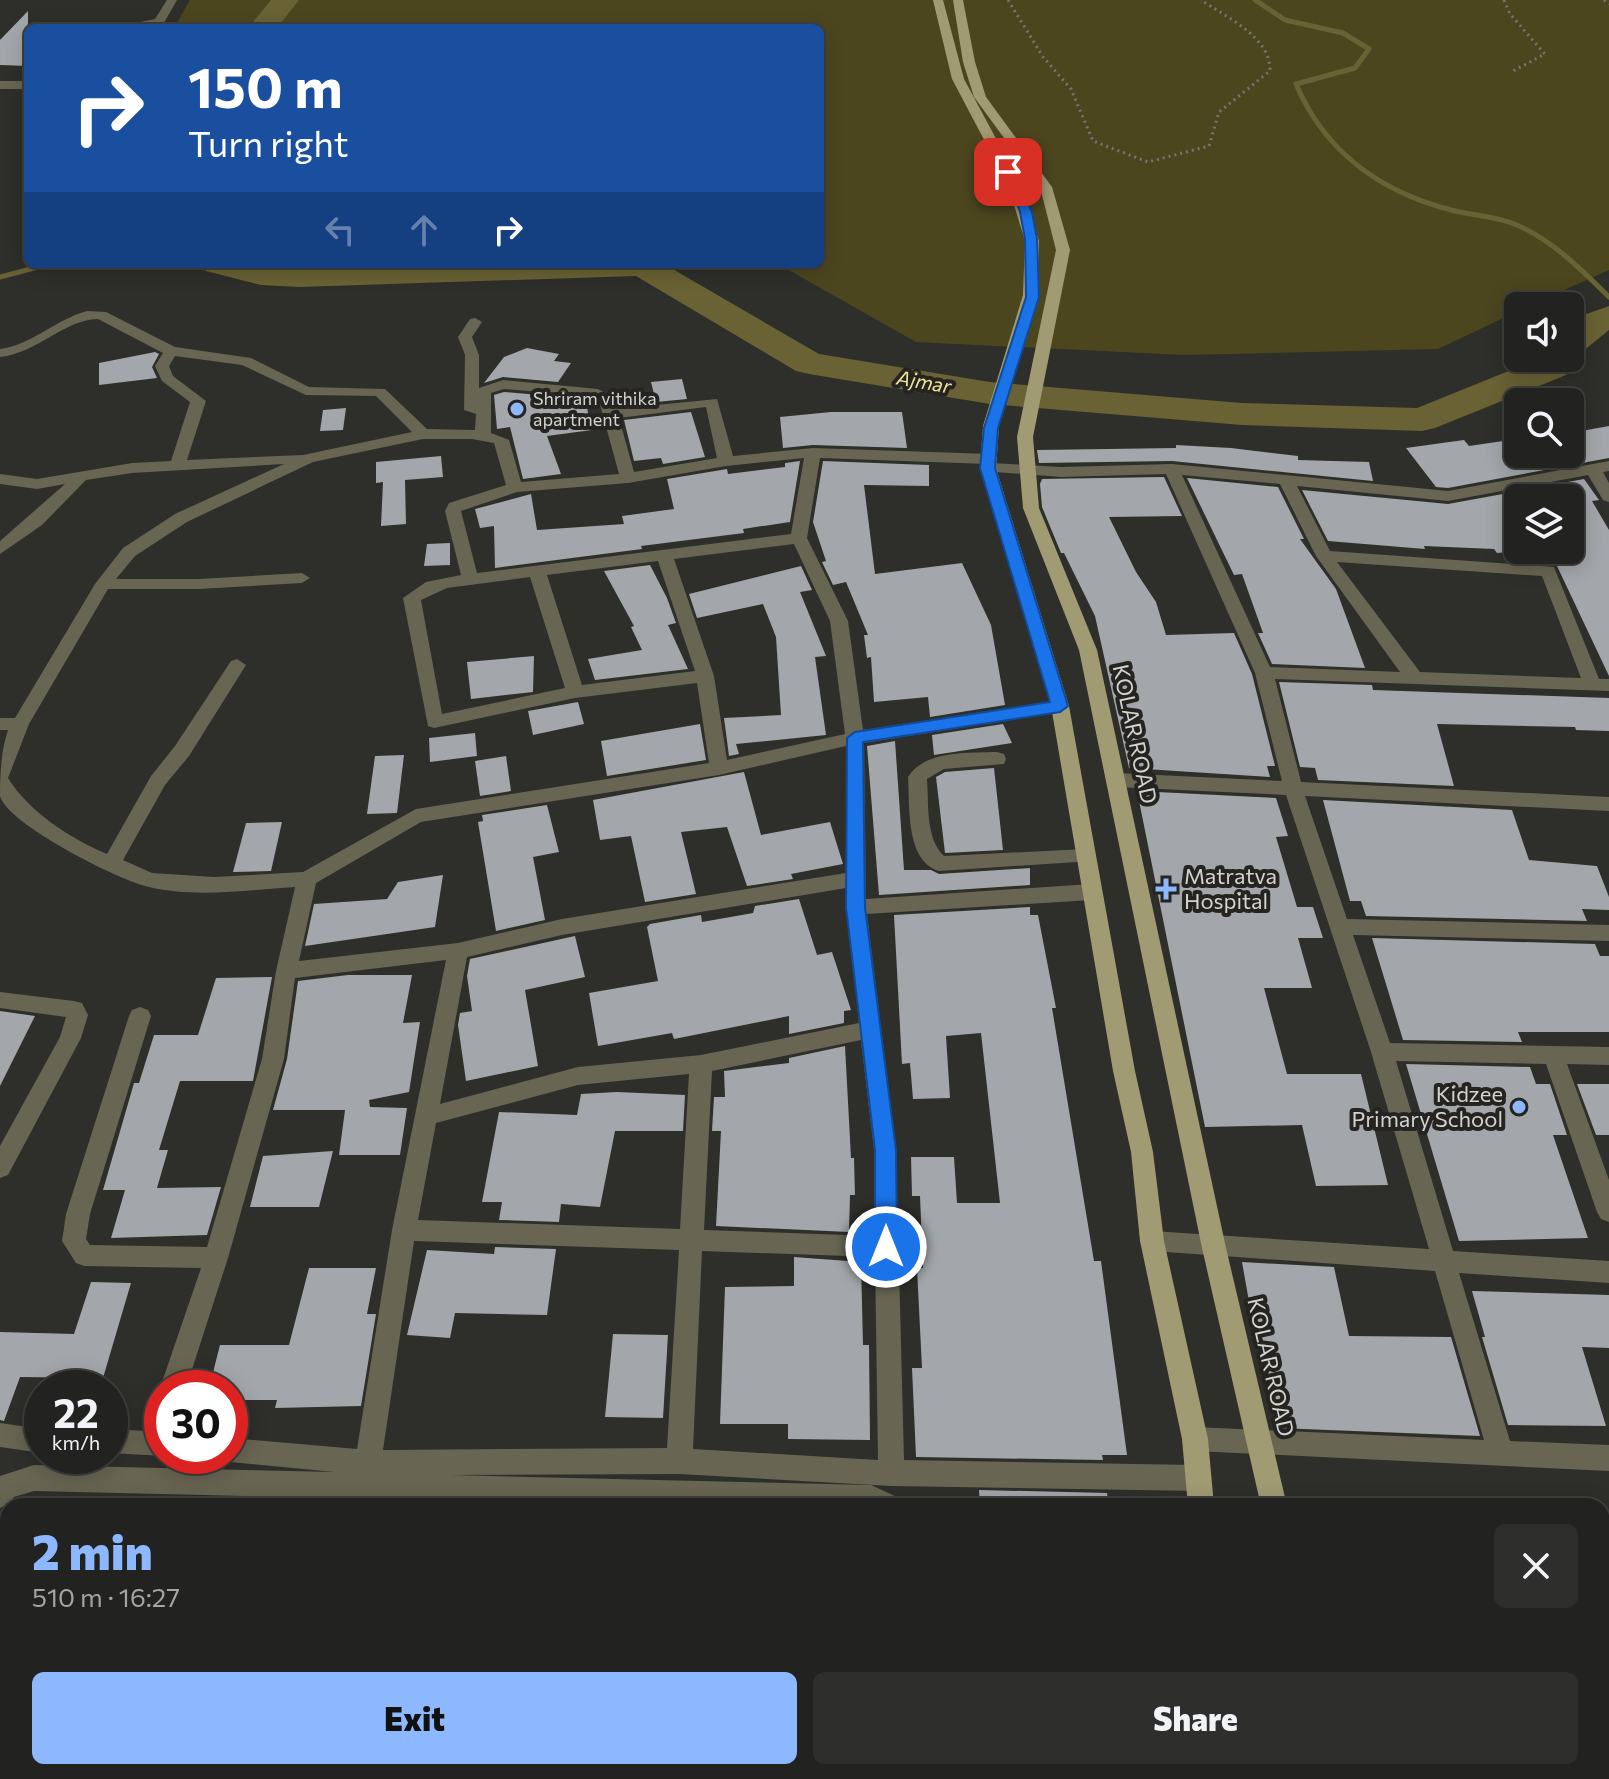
<!DOCTYPE html>
<html lang="en">
<head>
<meta charset="utf-8">
<style>
  :root { --surface:#222220; --page:#2e2f2d; --text:#f1f3f6; --muted:#a2a4a5; --line:#3f3f3e; --accent:#8eb8fd }
  body { margin:0; font-family:Commissioner,sans-serif; background:var(--page); color:var(--text); height:100vh; display:flex; flex-direction:column; font-size:30px; white-space:nowrap }
  * { box-sizing:border-box; margin:0 }
  p { font-size:26px; color:var(--muted) }
  .icon { flex:none; width:44px; height:44px; fill:none; stroke:currentColor; stroke-width:2; stroke-linecap:round; stroke-linejoin:round }
  .map { position:relative; flex:1; overflow:hidden }
  .side { position:absolute; left:0px; top:1498px; width:1610px; height:282px; display:flex; flex-direction:column; background:var(--surface); border-radius:24px 24px 0 0; box-shadow:0 4px 20px #0003,0 0 0 2px var(--line) }
  .side>* { flex:none }
  .banner { position:absolute; left:24px; top:24px; width:800px; height:244px; border-radius:12px; box-shadow:0 4px 20px #0003,0 0 0 2px var(--line); background:#1a4fa0; color:#fff; overflow:hidden }
  .tools { position:absolute; left:1504px; top:292px; display:grid; gap:16px }
  .tools a { display:grid; place-items:center; width:80px; height:80px; border-radius:12px; background:var(--surface); box-shadow:0 4px 20px #0003,0 0 0 2px var(--line); font-size:40px }
  .speed { position:absolute; left:24px; top:1370px; display:flex; gap:16px; font-size:40px; font-weight:700; text-align:center }
  .speed>* { display:grid; place-content:center; width:104px; height:104px; border-radius:50%; background:var(--surface); box-shadow:0 4px 20px #0003,0 0 0 2px var(--line); line-height:1 }
  .speed small { font-size:20px; font-weight:400 }
  .speed .limit { border:12px solid #d22; background:#fff; color:#111 }
  .pin { position:absolute; display:grid; place-items:center; width:68px; height:68px; color:#fff; margin:-34px; border-radius:16px; box-shadow:0 4px 12px #0006 }
  .me { position:absolute; width:88px; margin:-44px; rotate:0deg; stroke-linejoin:round; filter:drop-shadow(0 0 6px #0008) }
  .turn { display:flex; align-items:center; gap:28px; height:168px; padding:0 32px; font-size:36px }
  .turn .icon { width:104px; height:104px; stroke-width:2.5 }
  .turn b { display:block; font-size:56px; line-height:68px }
  .lanes { display:flex; align-items:center; height:76px; padding:0 32px; background:#0003; justify-content:center; gap:40px; direction:ltr }
  .lanes .off { opacity:.35 }
  .round { display:grid; place-items:center; flex:none; width:84px; height:84px; border-radius:12px; background:var(--page) }
  .summary { display:flex; align-items:center; justify-content:space-between; height:136px; padding:0 32px }
  h1 { font-size:48px; font-weight:800; line-height:60px; color:var(--accent) }
  .button { display:flex; gap:16px; margin-top:auto; padding:16px 32px }
  .button a { flex:1; height:92px; border-radius:12px; background:var(--accent); color:#111; font-size:32px; font-weight:800; line-height:92px; text-align:center }
  .button a+a { background:var(--page); color:var(--text) }
  .map>svg:first-child { display:block }
  .green { fill:#4c461f }
  .lines { fill:none; stroke-linecap:round; stroke-linejoin:round }
  .stream { stroke:#696234; stroke-width:5 }
  .river { fill:#696234; fill-rule:evenodd }
  .building { fill:#a3a6aa }
  .path { stroke:#757571; stroke-width:3; stroke-dasharray:2 4; stroke-linecap:butt }
  .minor { fill:#686552; fill-rule:evenodd }
  .major { fill:#a19b73; fill-rule:evenodd }
  .route { fill:#1a73e8; stroke:#114b97; stroke-width:2 }
  .poi-dot { fill:#8eb8fd; stroke:#252420; stroke-width:3 }
  .labels { text-anchor:middle; stroke-width:8; stroke-linejoin:round; paint-order:stroke }
  .far-poi-label { font-size:18px; fill:#d3d3d1; stroke:#252420; text-anchor:start }
  .far-water-label { font-size:20px; font-style:italic; fill:#eee398; stroke:#252420 }
  .street-label { font-size:22px; fill:#d3d3d1; stroke:#252420 }
  .poi-label { font-size:22px; fill:#d3d3d1; stroke:#252420; text-anchor:start }
</style>
</head>
<body>
<div class="map">
<svg width="1609" height="1779" viewBox="0 0 1609 1779">
  <rect width="100%" height="100%" fill="#2e2e2a"/>
  <!-- green -->
  <path class="green" d="M190,0H1609V270L1528,306H1518V311L1438,349L1183,355L916,342L778,264H820V28H174Z"/>
  <g class="lines">
    <!-- stream -->
    <g class="stream">
      <path d="M1255,0L1285,20L1343,33L1369,49L1355,68L1296,84C1325,152 1381,192 1451,210C1471,215 1492,216 1512,223C1549,237 1581,269 1609,297"/>
      <path d="M0,277L49,264"/>
    </g>
    <!-- river -->
    <g class="river">
      <path d="M271,0H299L277,28H248Z"/>
      <path d="M201,264H664L819,354L990,382L1242,403L1417,408L1541,358H1570V325L1575,318L1609,306V330L1577,356L1566,375L1435,428L1422,431L1242,425L990,404L809,374L796,371L636,276L299,287L261,285L206,271Z"/>
    </g>
  </g>
  <!-- building -->
  <g class="building">
    <path d="M28,11V66L0,65V40Z"/>
    <path d="M527,348L559,354L554,361L571,363L558,382L503,377L484,383L504,357Z"/>
    <path d="M155,352L159,354L152,367L157,378L99,385V363Z"/>
    <path d="M682,379L687,399L656,402L651,382Z"/>
    <path d="M504,392L585,399L592,430L547,436L561,474L523,479L510,427L497,429L494,395Z"/>
    <path d="M346,408L343,430L320,431L323,410Z"/>
    <path d="M691,412L705,457L663,464L661,458L634,461L624,420Z"/>
    <path d="M831,412H902L907,448L813,445L783,448L780,417Z"/>
    <path d="M1609,426V458L1448,488L1436,487L1406,448L1464,440L1469,446L1510,440L1518,448V454H1567L1570,458V433Z"/>
    <path d="M1176,445L1231,448L1298,456V460L1369,462L1373,481L1172,461L1039,463L1037,450L1176,448Z"/>
    <path d="M441,456L443,477L405,480L406,524L381,526L383,482L376,483V462Z"/>
    <path d="M800,461L790,522L743,529L744,533L641,546L642,549L495,568L494,526L480,528L475,509L531,494L537,530L624,524L622,516L674,509L667,479L727,469L728,474L785,467V463Z"/>
    <path d="M823,461L929,465V486L864,485L875,574L962,563L991,625L1005,705L930,717L928,697L874,702L871,657L867,658L864,635H868L846,582L833,585L822,562L826,561L813,522Z"/>
    <path d="M1164,477L1182,516L1109,517L1136,572L1156,602L1166,635L1234,633L1252,674L1275,766H1267L1270,777L1129,768L1095,616L1064,553H1061L1042,507L1040,484L1042,479Z"/>
    <path d="M1187,478L1278,487L1304,539H1300L1336,589L1365,668L1272,664L1258,633H1263L1242,574L1234,575Z"/>
    <path d="M1584,479L1599,500L1592,501L1609,530V676L1557,566L1547,563L1541,550H1585L1570,524V498H1518V551L1497,553L1494,549L1424,546L1425,549L1328,541L1302,490L1448,504Z"/>
    <path d="M450,543V565L424,566L427,544Z"/>
    <path d="M650,565L667,598L676,623L668,625L688,669L595,680L588,659L642,650L631,627L634,626L604,571Z"/>
    <path d="M801,566L812,590L800,592L826,656L815,657L826,735L736,744L739,754L729,756L724,718L781,715L776,637L763,604L697,618L689,594Z"/>
    <path d="M534,656L533,692L471,699L467,662Z"/>
    <path d="M1279,682L1372,685L1373,690L1609,698V731L1576,730L1575,727L1437,724L1454,786L1318,780L1315,768L1300,767Z"/>
    <path d="M578,702L584,724L533,735L528,711Z"/>
    <path d="M700,724L706,760L607,776L601,741Z"/>
    <path d="M1003,724L1012,743L934,755L932,735Z"/>
    <path d="M475,733L477,756L430,762L429,738Z"/>
    <path d="M895,741L904,870H931L939,874L1030,868V885L879,895L867,746Z"/>
    <path d="M404,755L397,813L367,814L375,756Z"/>
    <path d="M506,756L511,791L480,796L475,761Z"/>
    <path d="M994,768L1003,850L945,853L936,777L945,772Z"/>
    <path d="M744,772L761,835L830,822L843,864L791,874L793,879L747,886L727,827L681,832L696,894L645,902L631,836L600,840L593,800Z"/>
    <path d="M1137,791L1276,798L1288,836L1276,837L1297,907H1313L1323,938H1298L1312,988H1264L1287,1074H1361L1388,1185L1316,1186L1302,1125L1205,1127Z"/>
    <path d="M1323,800L1512,810L1529,860L1597,866L1609,897V910L1582,909L1587,921L1366,916L1361,901H1350Z"/>
    <path d="M547,805L559,852L533,857L545,920L496,931L478,822L483,821L482,815Z"/>
    <path d="M282,822L271,871L233,872L246,823Z"/>
    <path d="M443,875L435,927L305,946L314,904L387,899L398,882Z"/>
    <path d="M799,899L817,955L832,952L851,1010L844,1011V1023L789,1034V1016L674,1039L672,1033L598,1046L589,993L658,981L647,927L650,924L701,915L702,922L753,913L755,906Z"/>
    <path d="M1030,907V915H1038L1056,1008H1052L1094,1261H1101L1127,1455H1102L1103,1460L916,1457L912,1368H922L917,1268H923L920,1196H912L911,1157H954L957,1203H1000L981,1033L946,1036L950,1098L913,1099L910,1063L902,1064L894,915Z"/>
    <path d="M575,936L585,977L525,990L538,1066L466,1081L458,1025L460,1013L472,1011L467,976L470,959Z"/>
    <path d="M1372,938L1595,944L1600,956H1609V1032H1518L1522,1042L1403,1040Z"/>
    <path d="M348,975H412L403,1023L420,1022L409,1092L369,1100L370,1107L407,1108L400,1155H339L345,1110H273L287,1059L298,981Z"/>
    <path d="M272,977L253,1081H180L159,1150H168L157,1188L221,1187L207,1235L111,1238L125,1190H103L134,1083H139L154,1035H198L216,978Z"/>
    <path d="M0,1011L35,1016L0,1086Z"/>
    <path d="M845,1046L851,1158H854L855,1195H850L849,1232L716,1226L721,1131H712L714,1097H725L724,1071L789,1063V1058Z"/>
    <path d="M1406,1064L1530,1067L1536,1084H1550L1567,1135H1553L1588,1238L1459,1241Z"/>
    <path d="M1577,1084H1609V1135H1596Z"/>
    <path d="M617,1092L685,1095L683,1131H615L600,1207L561,1204L559,1222L499,1220L502,1202H482L499,1112L577,1115L581,1094Z"/>
    <path d="M333,1151L319,1207H250L263,1156Z"/>
    <path d="M495,1247L556,1249L547,1315L455,1313L450,1338L407,1335L427,1250L494,1254Z"/>
    <path d="M794,1257L861,1262L863,1345H869L870,1440L788,1439V1424H720L725,1287L794,1286Z"/>
    <path d="M1242,1262L1334,1267L1349,1336L1451,1337L1480,1436L1278,1428L1260,1325L1253,1324Z"/>
    <path d="M309,1268H376L367,1314H376L361,1406L275,1408L277,1400H230V1388H209L220,1345H289Z"/>
    <path d="M91,1282L131,1283L103,1378L20,1377L4,1421L0,1420V1332L74,1334Z"/>
    <path d="M1472,1291L1609,1295V1348L1582,1347L1606,1426L1508,1425L1482,1337H1485Z"/>
    <path d="M613,1334L668,1335L663,1418L605,1417Z"/>
    <path d="M979,1490L1107,1493L1109,1506H980Z"/>
  </g>
  <g class="lines">
    <!-- path -->
    <g class="path">
      <path d="M1008,0L1043,57L1071,89L1093,141L1148,162L1209,146L1219,112L1270,71C1271,37 1226,17 1201,0"/>
      <path d="M1504,0L1510,14L1545,54L1511,72"/>
      <path d="M1604,0L1609,4"/>
    </g>
    <!-- minor -->
    <g class="minor">
      <path d="M167,0H177L161,28H111L155,19Z"/>
      <rect x="0" y="81" width="28" height="8"/>
      <path d="M87,311L106,312L175,347L251,358L309,387L385,389L427,429L475,430L476,414L464,410L465,355L458,337L470,319L475,318L482,322L472,337L479,355V388L503,380L598,389L611,396L616,409L717,399L733,456L813,448L990,454L998,459L991,463L1061,467L1172,464L1448,491L1609,461V471L1603,472L1609,483V502L1603,500L1588,475L1448,501L1297,486L1330,551L1554,567L1599,679H1609V691L1275,679L1301,782L1609,797V811L1305,796L1347,919L1609,925V941L1353,935L1390,1043L1609,1047V1065L1567,1064L1609,1180V1222L1601,1219L1597,1212L1546,1064L1396,1061L1453,1251L1609,1261V1283L1459,1273L1510,1441L1609,1445V1471L1195,1451L1186,1448L1182,1439L1186,1430L1195,1427L1484,1440L1435,1271L1152,1251L1144,1248L1140,1241L1144,1234L1152,1231L1429,1249L1371,1052L1286,795L1116,787L1107,780L1116,773L1282,781L1255,673L1166,474L1061,477L982,471L980,468L987,464L820,458L807,538L848,621L863,730L1060,700L1069,706L1060,712L864,743L866,899L1091,884L1098,887L1101,892L1098,897L1091,900L867,914L896,1150L904,1460L1196,1465L1205,1469L1209,1478L1205,1487L1196,1491L891,1486L679,1474L450,1475L871,1485L897,1497L901,1506H666L34,1491L14,1497L9,1504L0,1508V1476L34,1465L334,1472L230,1462L220,1456H230V1438L357,1449L392,1230L446,960L295,978L284,1059L228,1258L186,1388H162V1392L160,1388L201,1268L84,1266L76,1263L62,1241L66,1214L129,1016L132,1010L140,1007L148,1010L151,1016L90,1214L86,1239L90,1245L207,1247L262,1059L276,971L295,887C247,890 196,898 149,887C120,881 7,824 0,796C0,775 1,750 8,730H0V718H15L95,584L123,548L175,514L284,464L132,473L86,480L42,525L0,554V541L65,484L37,489L0,484V474L37,479L132,463L171,461L190,402L162,381L155,366L163,353L98,319C63,320 38,353 0,357V349C32,345 56,319 87,311ZM175,356L242,365L306,395L376,396L412,432L303,455L187,460L206,401L173,376L169,366ZM504,389L594,397L599,401L619,474L521,482L509,440L491,433V393ZM706,407L717,458L634,472L619,418ZM423,439H472L494,443L506,485L449,503L445,511L461,575L426,582L403,598L428,726L434,728L575,698L697,683L709,763L416,809L303,872L214,877L152,873L123,860L165,785L189,756L246,665L237,659L231,661L175,746L151,776L107,854C71,839 29,812 8,778L29,724L108,589H199L302,583L310,578L302,573L199,579H116L135,556L187,522L313,462ZM804,458L791,534L477,573L461,511L517,492L628,483L726,466ZM1182,475L1280,484L1316,556L1400,672L1270,667ZM794,544L830,621L845,734L727,760L714,676L674,559ZM658,561L695,671L582,685L547,575ZM1337,562L1542,576L1581,678L1420,672ZM530,577L565,688L442,714L421,600L447,588ZM846,746V873L562,919L458,943L299,961L316,883L421,822L719,775ZM846,888L859,1023L701,1055L578,1067L440,1104L467,957L562,935ZM861,1040L874,1150L875,1236L704,1230L712,1071ZM689,1074L680,1229L418,1220L436,1123L578,1085ZM414,1241L679,1250L667,1448L383,1450ZM702,1251L875,1257L878,1460L693,1449Z"/>
      <path d="M997,752L1004,754L1006,759L1004,764L944,769L927,779C929,803 925,838 944,856L1085,849L1092,851L1095,856L1092,861L939,871C905,861 910,805 908,777C925,750 968,753 997,752Z"/>
      <path d="M0,992L74,1001L82,1003L88,1015L81,1038L8,1175L0,1178V1146L60,1037L66,1017L0,1008Z"/>
      <path d="M162,1408L163,1456L110,1453V1429L146,1431L153,1411Z"/>
      <path d="M0,1423L42,1429V1453L0,1447Z"/>
      <path d="M0,1667L8,1668V1696L0,1695Z"/>
      <path d="M192,1772H222L219,1779H189Z"/>
      <path d="M278,1772H308L305,1779H275Z"/>
      <path d="M518,1772H548L546,1779H516Z"/>
      <rect x="747" y="1772" width="30" height="7"/>
      <path d="M881,1772H911L910,1779H880Z"/>
    </g>
    <!-- major -->
    <g class="major">
      <path d="M933,0H943L964,79L1021,185L1039,241L1037,295L999,426L996,468L1069,706L1135,1071L1153,1152L1164,1241L1208,1439L1214,1506H1188L1182,1439L1140,1241L1131,1152L1113,1071L1051,706L980,468L983,426L1023,295L1025,241L1008,185L952,79Z"/>
      <path d="M953,0H963L975,62L986,97L1052,187L1070,250L1033,437L1039,508L1097,650L1226,1248L1287,1506H1261L1202,1248L1079,650L1023,508L1017,437L1056,250L1040,187L974,97L963,62Z"/>
      <path d="M1236,1772H1266L1267,1779H1237Z"/>
      <path d="M1319,1772H1349L1351,1779H1321Z"/>
    </g>
  </g>
  <!-- route -->
  <path class="route" d="M1004,170L1014,172L1032,212L1037,239L1039,297L998,428L995,468L1068,706L1060,712L863,742L865,907L896,1150L897,1247L894,1253L886,1256L879,1253L875,1247V1150L846,907L847,738L855,732L1050,702L980,468L984,428L1026,297L1025,239L1020,212Z"/>
  <!-- markers -->
  <g class="poi-dot">
    <circle cx="517" cy="409" r="8"/>
    <path d="M1162 877h8v8h8v8h-8v8h-8v-8h-8v-8h8z"/>
    <circle cx="1519" cy="1107" r="8"/>
  </g>
  <g class="labels">
    <!-- far-poi labels -->
    <g class="far-poi-label">
      <text x="533" y="405">Shriram vithika<tspan x="533" dy="21">apartment</tspan></text>
    </g>
    <!-- far-water labels -->
    <g class="far-water-label">
      <text transform="translate(924 382) rotate(10)" y="7">Ajmar</text>
    </g>
    <!-- street labels -->
    <g class="street-label">
      <text transform="translate(1135 734) rotate(78)" y="8">KOLAR ROAD</text>
      <text transform="translate(1271 1367) rotate(77)" y="8">KOLAR ROAD</text>
    </g>
    <!-- poi labels -->
    <g class="poi-label">
      <text x="1184" y="884">Matratva<tspan x="1184" dy="25">Hospital</tspan></text>
      <text x="1503" y="1102" text-anchor="end">Kidzee<tspan x="1503" dy="25">Primary School</tspan></text>
    </g>
  </g>
</svg>
<div class="tools">
<a><svg class="icon" aria-label="sound" viewBox="0 0 24 24"><path d="M4 9h4l5-4v14l-5-4H4zM17 9q2 3 0 6"/></svg></a>
<a><svg class="icon" aria-label="search" viewBox="0 0 24 24"><circle cx="10" cy="10" r="6"/><path d="M15 15l6 6"/></svg></a>
<a><svg class="icon" aria-label="layers" viewBox="0 0 24 24"><path d="M12 4l9 5-9 5-9-5zM3 14l9 5 9-5"/></svg></a>
</div>
<div class="speed"><div>22<small>km/h</small></div><div class="limit">30</div></div>
<div class="pin" style="left:1008px;top:172px;background:#d93025"><svg class="icon" aria-label="arrive" viewBox="0 0 24 24"><path d="M6 21V4h12l-3 4 3 4H6"/></svg></div>
<svg class="me" style="left:886px;top:1247px" viewBox="-20 -20 40 40"><circle r="17" fill="#1a73e8" stroke="#fff" stroke-width="3"/><path d="M0-11L8 9 0 5-8 9z" fill="#fff"/></svg>
<div class="banner">
<div class="turn"><svg class="icon" aria-label="right" viewBox="0 0 24 24"><path d="M7 20v-9h11M14 6l5 5-5 5"/></svg><div><b>150 m</b>Turn right</div></div>
<div class="lanes"><svg class="icon off" aria-label="left" viewBox="0 0 24 24"><path d="M17 20v-9H6M10 6l-5 5 5 5"/></svg><svg class="icon off" aria-label="ahead" viewBox="0 0 24 24"><path d="M12 20V5M6 11l6-6 6 6"/></svg><svg class="icon" aria-label="right" viewBox="0 0 24 24"><path d="M7 20v-9h11M14 6l5 5-5 5"/></svg></div>
</div>
<section class="side">
<div class="summary"><div><h1>2 min</h1><p>510 m · 16:27</p></div><a class="round"><svg class="icon" aria-label="close" viewBox="0 0 24 24"><path d="M6 6l12 12M18 6L6 18"/></svg></a></div>
<div class="button"><a>Exit</a><a>Share</a></div>
</section>
</div>
</body>
</html>
